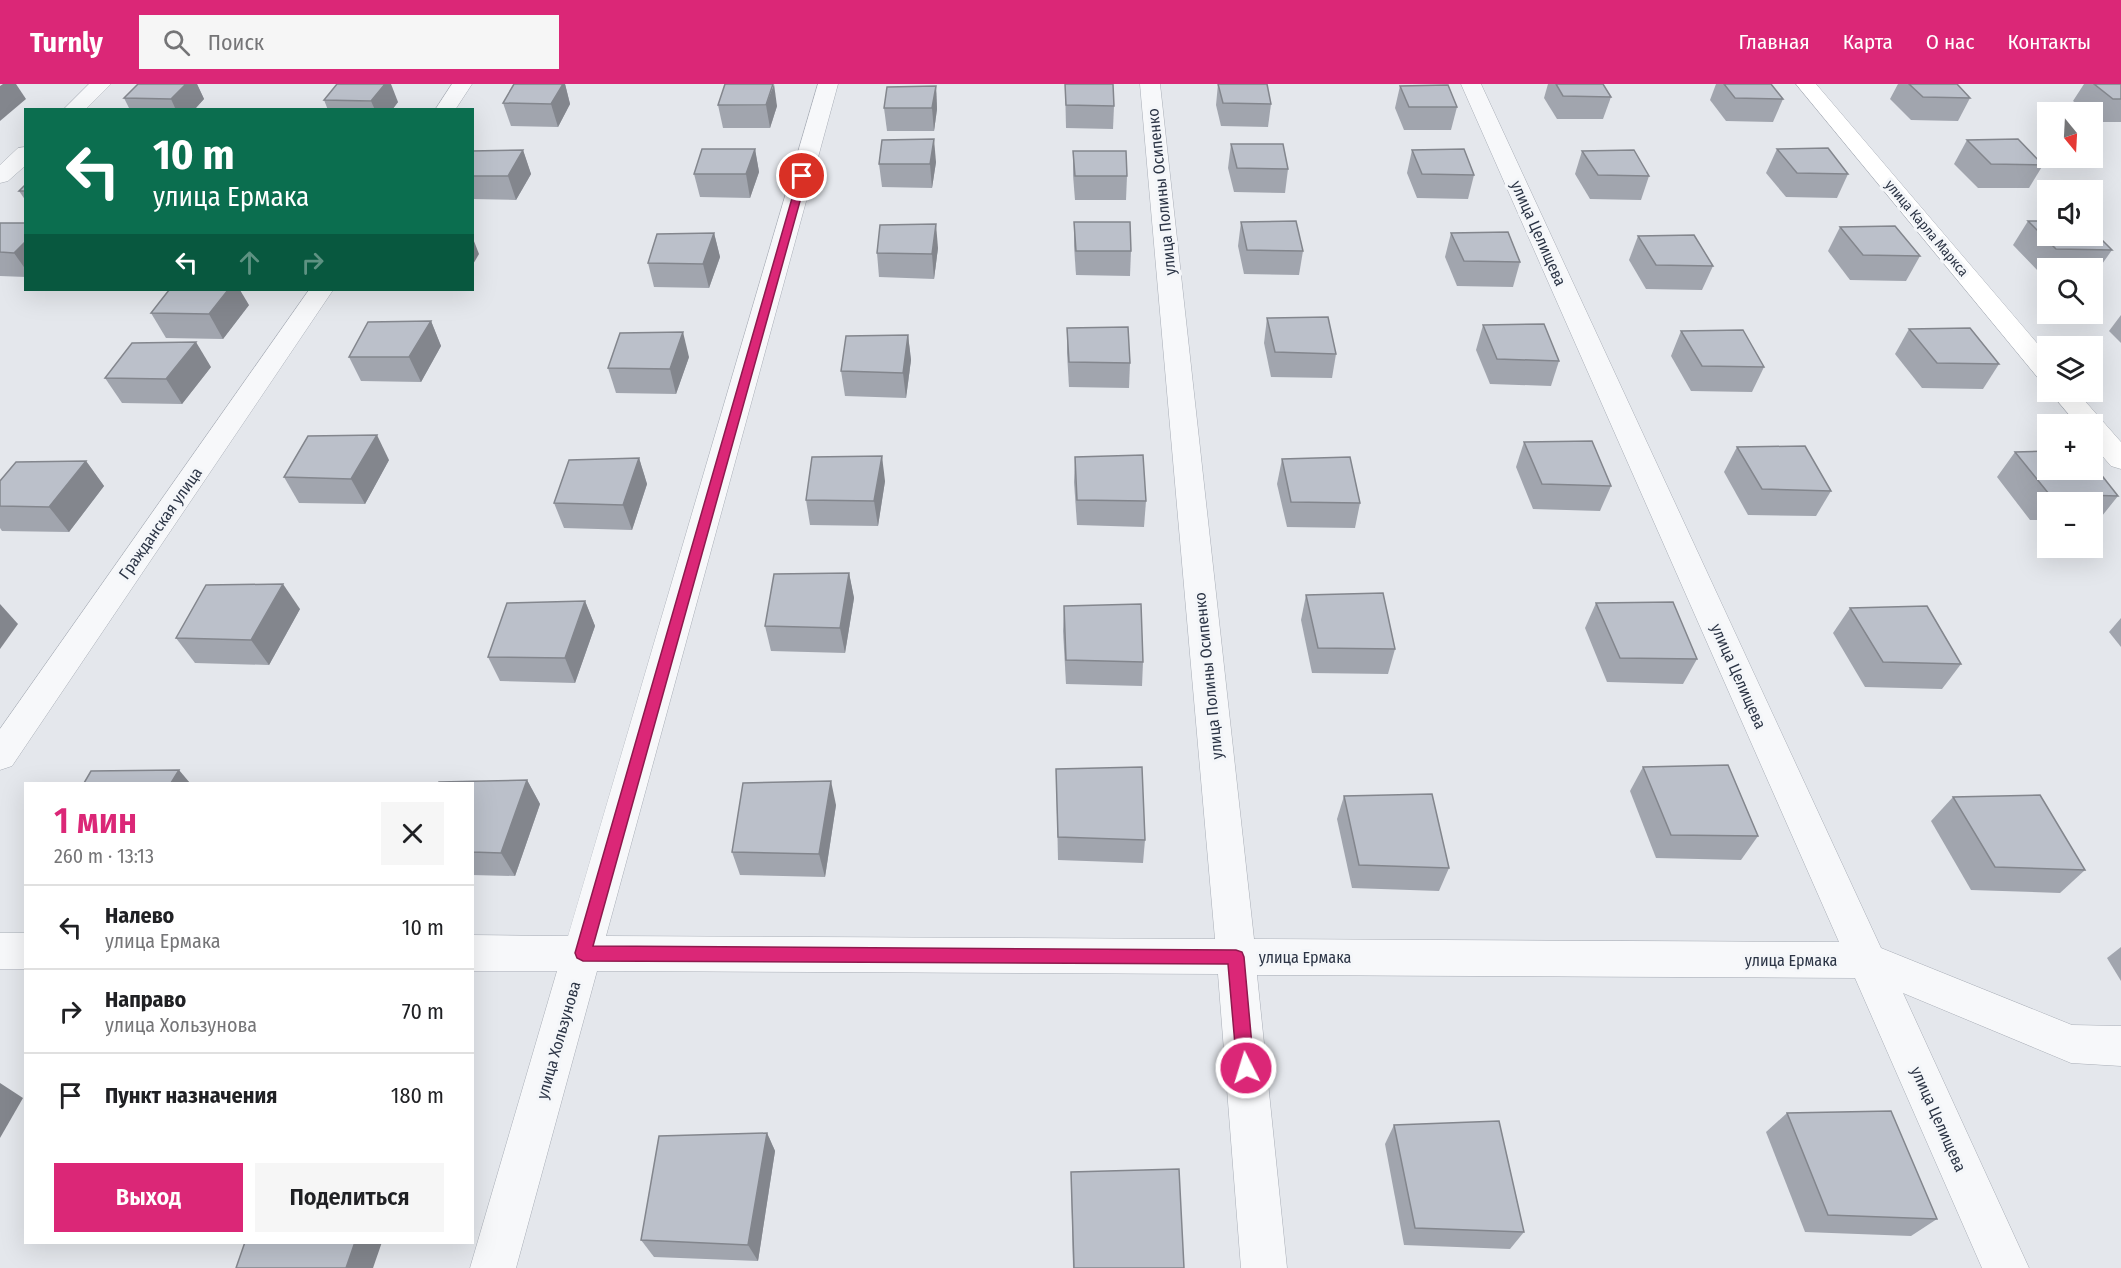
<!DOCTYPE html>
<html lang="ru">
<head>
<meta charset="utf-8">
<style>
  :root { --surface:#fff; --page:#f6f6f6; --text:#202124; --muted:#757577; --line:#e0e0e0; --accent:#db2777 }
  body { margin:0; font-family:"Fira Sans Condensed",sans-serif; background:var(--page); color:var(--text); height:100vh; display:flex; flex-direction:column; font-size:22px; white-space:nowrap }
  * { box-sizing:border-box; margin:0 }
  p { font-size:20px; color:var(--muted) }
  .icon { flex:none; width:33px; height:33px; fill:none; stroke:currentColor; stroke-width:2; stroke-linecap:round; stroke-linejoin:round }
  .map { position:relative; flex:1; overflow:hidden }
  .side { position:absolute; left:24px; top:698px; width:450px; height:462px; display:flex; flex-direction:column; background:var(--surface); border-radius:0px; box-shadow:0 6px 24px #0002 }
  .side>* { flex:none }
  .top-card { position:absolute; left:24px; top:24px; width:450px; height:183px; border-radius:0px; box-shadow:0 6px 24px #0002; background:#0b6e4f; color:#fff; overflow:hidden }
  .needle { width:39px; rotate:162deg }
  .fabs { position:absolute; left:2037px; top:18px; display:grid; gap:12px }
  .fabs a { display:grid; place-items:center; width:66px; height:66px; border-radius:0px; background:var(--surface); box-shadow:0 6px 24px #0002; font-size:30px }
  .pin { position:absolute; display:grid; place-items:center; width:51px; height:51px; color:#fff; margin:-26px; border:3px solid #fff; border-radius:50%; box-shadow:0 2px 6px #0007 }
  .me { position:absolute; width:66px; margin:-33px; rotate:355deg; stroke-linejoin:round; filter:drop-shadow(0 0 4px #0008) }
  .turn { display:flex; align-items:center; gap:21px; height:126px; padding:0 30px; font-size:27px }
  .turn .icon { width:78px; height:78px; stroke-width:2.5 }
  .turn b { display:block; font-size:42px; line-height:51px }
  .lanes { display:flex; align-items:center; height:57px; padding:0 30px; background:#0003; justify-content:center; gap:30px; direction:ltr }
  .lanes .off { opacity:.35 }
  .round { display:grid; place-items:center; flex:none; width:63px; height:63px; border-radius:0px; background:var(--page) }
  .overview { display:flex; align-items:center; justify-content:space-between; height:102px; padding:0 30px }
  h1 { font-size:36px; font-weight:600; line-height:45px; color:var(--accent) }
  .button { display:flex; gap:12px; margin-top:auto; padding:12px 30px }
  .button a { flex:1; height:69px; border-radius:0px; background:var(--accent); color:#fff; font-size:24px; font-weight:600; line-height:69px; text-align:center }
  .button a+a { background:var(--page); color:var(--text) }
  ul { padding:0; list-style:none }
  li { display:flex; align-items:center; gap:18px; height:84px; padding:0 30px; border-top:2px solid var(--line) }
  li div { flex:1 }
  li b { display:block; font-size:22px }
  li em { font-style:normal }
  header { display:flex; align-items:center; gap:36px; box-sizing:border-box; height:84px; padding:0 30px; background:var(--accent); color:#fff }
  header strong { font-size:28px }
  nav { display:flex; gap:33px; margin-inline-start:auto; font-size:21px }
  .search { width:420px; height:54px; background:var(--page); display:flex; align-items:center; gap:15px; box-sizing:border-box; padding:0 21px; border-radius:0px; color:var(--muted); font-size:22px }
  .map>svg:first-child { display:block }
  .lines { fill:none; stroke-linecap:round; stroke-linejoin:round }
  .street-casing { stroke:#a9aeb7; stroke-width:1 }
  .secondary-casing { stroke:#a9aeb7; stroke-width:1 }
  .street { fill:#f7f8fa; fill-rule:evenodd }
  .secondary { fill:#fff; fill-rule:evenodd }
  .wall { fill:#a1a5ae }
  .shaded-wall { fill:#83868d }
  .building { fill:#bbc0ca; stroke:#83868d; stroke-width:1.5 }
  .route { fill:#db2777; stroke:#8e194d; stroke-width:1.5 }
  .labels { text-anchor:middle; stroke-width:6; stroke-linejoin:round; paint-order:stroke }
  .far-street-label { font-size:14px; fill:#2b3445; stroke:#f4f6f9 }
  .street-label { font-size:16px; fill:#2b3445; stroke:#f4f6f9 }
</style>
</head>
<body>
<header>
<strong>Turnly</strong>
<div class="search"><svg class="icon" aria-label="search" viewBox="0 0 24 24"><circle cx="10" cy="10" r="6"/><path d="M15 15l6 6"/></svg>Поиск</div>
<nav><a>Главная</a><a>Карта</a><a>О нас</a><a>Контакты</a></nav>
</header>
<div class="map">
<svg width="2121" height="1184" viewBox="0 0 2121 1184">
  <rect width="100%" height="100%" fill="#e4e7ec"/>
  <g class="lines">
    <!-- street casing -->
    <g class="street-casing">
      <g id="street">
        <path d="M89,0H111L85,26H63Z"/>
        <path d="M452,0H472L455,26H435Z"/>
        <path d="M818,0H838L606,852L1215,855L1140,0H1160L1254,855L1839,858L1461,0H1481L1881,864L2072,941L2121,942V982L2071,979L1903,909L2029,1184H1982L1855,894L1257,891L1287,1184H1241L1218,890L597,887L516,1184H470L557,887H472V851L568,852Z"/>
        <path d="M26,63V81L8,97L0,99V81L18,64Z"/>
        <path d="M309,206H333L12,682L0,686V645Z"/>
        <rect x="0" y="849" width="26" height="36"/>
      </g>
    </g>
    <!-- secondary casing -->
    <g class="secondary-casing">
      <g id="secondary">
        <path d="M1796,0H1816L2048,272V297L2039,295Z"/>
        <path d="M2050,308H2077L2121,358V385L2111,382L2092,360V340H2077Z"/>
      </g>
    </g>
    <!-- street -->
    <use href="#street" class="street"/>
    <!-- secondary -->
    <use href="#secondary" class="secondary"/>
  </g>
  <!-- wall -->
  <g class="wall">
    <path d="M138,0H197L204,15L194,26H130L124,14Z"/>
    <path d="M514,0H565L570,20L558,43L511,42L503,19Z"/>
    <path d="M1065,0L1114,22L1113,45L1066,44Z"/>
    <path d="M1218,0L1271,20L1268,43L1221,42L1216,21Z"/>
    <path d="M1548,0H1603L1611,13L1603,35H1557L1544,14Z"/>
    <path d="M1716,0H1771L1783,15L1773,38L1726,37L1710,16Z"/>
    <path d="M1898,0H1957L1970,14L1958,37L1911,36L1890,15Z"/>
    <path d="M2084,0H2121V38H2098L2092,33V28H2087L2073,17Z"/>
    <path d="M936,2L937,25L934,47H887L884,24Z"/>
    <path d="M1400,2L1457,23L1451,46H1404L1395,24Z"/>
    <path d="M324,16L398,18L392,26H328Z"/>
    <path d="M718,21L777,22L770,44H723Z"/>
    <path d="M1967,56L2043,81L2029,104H1978L1954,80Z"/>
    <path d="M1231,60L1288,85L1285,109L1234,108L1228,84Z"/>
    <path d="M755,65L759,88L750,114L700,113L694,90Z"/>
    <path d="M1777,65L1848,90L1837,114L1786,113L1766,89Z"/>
    <path d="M523,66L531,90L516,116L472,115V67Z"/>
    <path d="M1412,66L1474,91L1468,115L1417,114L1407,89Z"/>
    <path d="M1073,67L1127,92L1126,116H1075L1073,91Z"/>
    <path d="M1582,67L1649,92L1641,116L1590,115L1575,90Z"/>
    <path d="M936,78L932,104L882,103L879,80Z"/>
    <path d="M26,100V117L19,107Z"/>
    <path d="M2028,137L2112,166L2095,190H2092V184H2048V190L2040,189L2013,161Z"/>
    <path d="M1074,138L1131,167L1130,192L1076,191L1074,162Z"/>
    <path d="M1241,138L1303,167L1299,191L1244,190L1238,162Z"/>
    <path d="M0,139H26V193L0,192Z"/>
    <path d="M1840,143L1920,172L1906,197L1850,196L1828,167Z"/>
    <path d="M714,149L720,173L709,204L654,203L648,179Z"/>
    <path d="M1451,149L1520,178L1513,203L1457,202L1445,173Z"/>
    <path d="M1638,152L1713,182L1702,206L1646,205L1629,176Z"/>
    <path d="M938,164L934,195L879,193L877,169Z"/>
    <path d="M249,221L223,255L166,254L151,229Z"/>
    <path d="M2121,231V259L2109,247Z"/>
    <path d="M1267,234L1336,270L1332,294L1271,293L1264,259Z"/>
    <path d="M431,237L441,262L421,298L361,297L349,273Z"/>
    <path d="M1483,241L1559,277L1551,302L1490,300L1476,266Z"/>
    <path d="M1067,244L1130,279L1129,304L1069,303L1067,269Z"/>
    <path d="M1909,245L1999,280L1983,305L1922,304L1895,270Z"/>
    <path d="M1681,247L1764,283L1752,308L1691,307L1671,272Z"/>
    <path d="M908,251L911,276L906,314L845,312L841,287Z"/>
    <path d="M689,273L676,310L616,309L608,284Z"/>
    <path d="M211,283L182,320L122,319L105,294Z"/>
    <path d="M1524,358L1611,402L1600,427L1533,425L1516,383Z"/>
    <path d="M1737,363L1831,407L1816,432L1748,431L1724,388Z"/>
    <path d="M2015,368L2118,412L2098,437H2092V418H2048V436H2030L1997,393Z"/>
    <path d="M1075,373L1146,417L1144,443L1077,441L1074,398Z"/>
    <path d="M639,374L647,400L632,446L564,444L554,419Z"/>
    <path d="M1282,375L1360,419L1355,444L1287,443L1277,400Z"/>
    <path d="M389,376L365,420L299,419L284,393Z"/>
    <path d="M86,377L104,402L69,448L2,447L0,444V397Z"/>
    <path d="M885,397L878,442L810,441L806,416Z"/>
    <path d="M849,489L854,514L845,569L771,567L765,542Z"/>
    <path d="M1306,511L1395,565L1388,590L1312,589L1301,536Z"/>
    <path d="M585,517L595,542L575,599L500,597L488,573Z"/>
    <path d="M1596,519L1697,575L1683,600L1607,598L1585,544Z"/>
    <path d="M1064,522L1143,578L1142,602L1066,600L1063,547Z"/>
    <path d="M1850,524L1961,580L1942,605L1865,603L1833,549Z"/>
    <path d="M300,525L269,581L195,579L176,554Z"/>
    <path d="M2121,534V563L2109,548Z"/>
    <path d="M1643,683L1758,752L1741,776L1656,774L1630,707Z"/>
    <path d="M1056,685L1145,756L1143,779L1058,776Z"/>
    <path d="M527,696L540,720L515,792L472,791V699Z"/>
    <path d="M1344,712L1449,784L1439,807L1352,804L1337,735Z"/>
    <path d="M1953,713L2085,786L2060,809L1971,806L1931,737Z"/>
    <path d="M836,721L825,793L740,791L732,768Z"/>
    <path d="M2121,863V897L2107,874Z"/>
    <path d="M1787,1029L1937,1135L1911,1152L1805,1148L1766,1048Z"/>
    <path d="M1394,1041L1524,1148L1510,1165L1404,1161L1385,1060Z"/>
    <path d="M767,1049L775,1067L758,1177L654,1173L641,1156Z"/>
    <path d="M1071,1088L1184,1184H1073Z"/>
  </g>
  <!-- shaded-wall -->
  <g class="shaded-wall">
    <path d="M3,0H16L26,15L0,37V2Z"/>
    <path d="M186,0H197L204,15L194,26H176L171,15Z"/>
    <path d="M385,0H391L398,18L392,26H375L371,17Z"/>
    <path d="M563,0H565L570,20L558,43L551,20Z"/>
    <path d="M774,0L777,22L770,44L766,21Z"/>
    <path d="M936,2L937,25L934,47L932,24Z"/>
    <path d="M934,55L936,78L932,104L930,80Z"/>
    <path d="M755,65L759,88L750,114L746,90Z"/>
    <path d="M523,66L531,90L516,116L508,92Z"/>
    <path d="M936,140L938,164L934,195L932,170Z"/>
    <path d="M714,149L720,173L709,204L703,180Z"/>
    <path d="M472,152L479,170L472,182Z"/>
    <path d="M26,157V186L14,169Z"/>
    <path d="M228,206H240L249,221L223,255L209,230Z"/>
    <path d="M431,237L441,262L421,298L409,273Z"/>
    <path d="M683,248L689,273L676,310L670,285Z"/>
    <path d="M908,251L911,276L906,314L903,289Z"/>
    <path d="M196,258L211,283L182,320L166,295Z"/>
    <path d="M377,351L389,376L365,420L351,395Z"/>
    <path d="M882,372L885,397L878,442L874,417Z"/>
    <path d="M639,374L647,400L632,446L623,421Z"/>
    <path d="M86,377L104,402L69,448L49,423Z"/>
    <path d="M849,489L854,514L845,569L840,544Z"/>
    <path d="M283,500L300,525L269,581L251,556Z"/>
    <path d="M585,517L595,542L575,599L565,574Z"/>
    <path d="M0,520L18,540L0,565Z"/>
    <path d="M179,686L190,699H171Z"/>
    <path d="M527,696L540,720L515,792L501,769Z"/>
    <path d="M831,697L836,721L825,793L819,770Z"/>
    <path d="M0,999L23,1014L0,1054Z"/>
    <path d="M767,1049L775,1067L758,1177L748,1161Z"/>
    <path d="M355,1158H382L373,1184H346Z"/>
  </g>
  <!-- building -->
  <g class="building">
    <path d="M138,0H186L171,15L124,14Z"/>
    <path d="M337,0H385L371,17L324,16Z"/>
    <path d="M514,0H563L551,20L503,19Z"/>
    <path d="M725,0H773L766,21H718Z"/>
    <path d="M1065,0H1113L1114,22L1066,21Z"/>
    <path d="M1218,0H1267L1271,20L1223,19Z"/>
    <path d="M1556,0H1603L1611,13L1563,12Z"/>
    <path d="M1724,0H1771L1783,15L1735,14Z"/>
    <path d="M1909,0H1957L1970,14L1923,13Z"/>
    <path d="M2094,0H2121V15H2113Z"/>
    <path d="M1448,1L1457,23H1409L1400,2Z"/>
    <path d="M936,2L932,24H884L887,3Z"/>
    <path d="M934,55L930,80H879L882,56Z"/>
    <path d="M2018,55L2043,81L1991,80L1967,56Z"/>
    <path d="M1231,60H1283L1288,85L1237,84Z"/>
    <path d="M1828,64L1848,90L1797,89L1777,65Z"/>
    <path d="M702,65H755L746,90H694Z"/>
    <path d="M1464,65L1474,91L1422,90L1412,66Z"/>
    <path d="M523,66L508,92H472V67Z"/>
    <path d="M1634,66L1649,92L1598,91L1582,67Z"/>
    <path d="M1073,67H1126L1127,92H1075Z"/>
    <path d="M26,100V107H19Z"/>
    <path d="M1296,137L1303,167L1247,166L1241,138Z"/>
    <path d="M2028,137H2048V152H2092V146L2112,166L2056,165Z"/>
    <path d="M1074,138H1130L1131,167H1076Z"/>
    <path d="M0,139H26V157L14,169L0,168Z"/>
    <path d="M936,140L932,170L877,169L880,141Z"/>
    <path d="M1895,142L1920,172L1863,171L1840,143Z"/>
    <path d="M1508,148L1520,178L1464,177L1451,149Z"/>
    <path d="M714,149L703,180L648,179L657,150Z"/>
    <path d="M1694,151L1713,182L1656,181L1638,152Z"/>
    <path d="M169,206H228L209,230L151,229Z"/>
    <path d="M1328,233L1336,270L1275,268L1267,234Z"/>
    <path d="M431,237L409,273H349L368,238Z"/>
    <path d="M1544,240L1559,277L1497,275L1483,241Z"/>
    <path d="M1128,243L1130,279L1069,278L1067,244Z"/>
    <path d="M1970,244L1999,280L1937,279L1909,245Z"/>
    <path d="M1743,246L1764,283L1702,282L1681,247Z"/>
    <path d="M683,248L670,285L608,284L620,249Z"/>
    <path d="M908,251L903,289L841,287L846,252Z"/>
    <path d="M196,258L166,295L105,294L132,259Z"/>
    <path d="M377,351L351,395L284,393L308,352Z"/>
    <path d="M1592,357L1611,402L1542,400L1524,358Z"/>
    <path d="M1805,362L1831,407L1762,405L1737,363Z"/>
    <path d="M2048,367V386H2092V379L2118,412L2049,410L2015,368Z"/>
    <path d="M1143,371L1146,417L1077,416L1075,373Z"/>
    <path d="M882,372L874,417L806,416L812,373Z"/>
    <path d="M1350,373L1360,419L1291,418L1282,375Z"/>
    <path d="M639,374L623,421L554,419L569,376Z"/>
    <path d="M86,377L49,423L0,422V397L16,378Z"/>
    <path d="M849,489L840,544L765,542L774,490Z"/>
    <path d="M283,500L251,556L176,554L206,501Z"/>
    <path d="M1383,509L1395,565L1318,564L1306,511Z"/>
    <path d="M585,517L565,574L488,573L507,519Z"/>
    <path d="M1673,518L1697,575L1620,574L1596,519Z"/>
    <path d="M1141,520L1143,578L1066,576L1064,522Z"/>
    <path d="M1927,522L1961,580L1883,578L1850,524Z"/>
    <path d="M1728,681L1758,752L1671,751L1643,683Z"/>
    <path d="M1142,683L1145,756L1058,753L1056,685Z"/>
    <path d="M179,686L171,699H84L91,687Z"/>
    <path d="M527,696L501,769L472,768V699H439V698Z"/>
    <path d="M831,697L819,770L732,768L743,699Z"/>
    <path d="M1432,710L1449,784L1359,781L1344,712Z"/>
    <path d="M2040,711L2085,786L1995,783L1953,713Z"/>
    <path d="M1891,1027L1937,1135L1828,1131L1787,1029Z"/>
    <path d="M1499,1037L1524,1148L1415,1144L1394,1041Z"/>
    <path d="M767,1049L748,1161L641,1156L659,1052Z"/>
    <path d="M1179,1085L1184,1184H1074L1071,1088Z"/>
    <path d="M245,1158H355L346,1184H236Z"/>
  </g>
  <!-- route -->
  <path class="route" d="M799,90L807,92L593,862L1236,866L1242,868L1244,873L1254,984L1252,990L1246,992L1240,990L1237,984L1228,880L583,877L577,874L575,869Z"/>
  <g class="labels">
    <!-- far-street labels -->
    <g class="far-street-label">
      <text transform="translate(1927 144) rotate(50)" y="5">улица Карла Маркса</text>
    </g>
    <!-- street labels -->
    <g class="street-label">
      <text transform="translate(1161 108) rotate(-96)" y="6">улица Полины Осипенко</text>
      <text transform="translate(1539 149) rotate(66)" y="6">улица Целищева</text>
      <text transform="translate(160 439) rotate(-55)" y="6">Гражданская улица</text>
      <text transform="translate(1208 592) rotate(-96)" y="6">улица Полины Осипенко</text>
      <text transform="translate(1739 592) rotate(66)" y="6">улица Целищева</text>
      <text x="1305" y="879">улица Ермака</text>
      <text x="1791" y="882">улица Ермака</text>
      <text transform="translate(558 956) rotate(-74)" y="6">улица Хользунова</text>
      <text transform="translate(1939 1035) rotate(66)" y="6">улица Целищева</text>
    </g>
  </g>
</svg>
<div class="fabs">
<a><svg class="needle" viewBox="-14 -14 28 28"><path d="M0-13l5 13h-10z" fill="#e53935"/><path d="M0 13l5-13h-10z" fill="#757577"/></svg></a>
<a><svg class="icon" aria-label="sound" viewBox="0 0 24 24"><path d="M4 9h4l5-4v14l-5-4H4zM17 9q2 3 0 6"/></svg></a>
<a><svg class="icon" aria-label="search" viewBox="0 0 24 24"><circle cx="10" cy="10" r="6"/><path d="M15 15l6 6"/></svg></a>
<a><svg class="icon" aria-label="layers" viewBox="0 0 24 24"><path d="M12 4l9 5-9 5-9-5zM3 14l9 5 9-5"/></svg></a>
<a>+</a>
<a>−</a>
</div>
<div class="pin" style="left:802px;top:92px;background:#d93025"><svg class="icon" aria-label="arrive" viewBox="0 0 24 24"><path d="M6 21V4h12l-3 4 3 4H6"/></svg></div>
<svg class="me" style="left:1246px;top:984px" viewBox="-20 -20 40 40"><circle r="17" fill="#db2777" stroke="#fff" stroke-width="3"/><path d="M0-11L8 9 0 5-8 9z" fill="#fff"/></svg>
<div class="top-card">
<div class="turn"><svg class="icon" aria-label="left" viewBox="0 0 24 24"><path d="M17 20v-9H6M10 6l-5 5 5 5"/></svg><div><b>10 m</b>улица Ермака</div></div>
<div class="lanes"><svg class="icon" aria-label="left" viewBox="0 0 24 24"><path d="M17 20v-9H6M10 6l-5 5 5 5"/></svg><svg class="icon off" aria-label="ahead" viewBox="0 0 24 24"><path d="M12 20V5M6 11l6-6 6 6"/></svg><svg class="icon off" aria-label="right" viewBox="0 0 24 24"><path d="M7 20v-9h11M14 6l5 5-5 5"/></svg></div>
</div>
<section class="side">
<div class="overview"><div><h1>1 мин</h1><p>260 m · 13:13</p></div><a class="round"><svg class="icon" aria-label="close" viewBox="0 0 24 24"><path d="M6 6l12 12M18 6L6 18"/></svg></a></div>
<ul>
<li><svg class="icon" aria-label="left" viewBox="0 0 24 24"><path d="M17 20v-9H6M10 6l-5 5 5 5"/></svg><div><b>Налево</b><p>улица Ермака</p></div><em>10 m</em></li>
<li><svg class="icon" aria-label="right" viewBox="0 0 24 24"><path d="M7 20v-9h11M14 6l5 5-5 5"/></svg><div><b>Направо</b><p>улица Хользунова</p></div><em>70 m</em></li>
<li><svg class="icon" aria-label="arrive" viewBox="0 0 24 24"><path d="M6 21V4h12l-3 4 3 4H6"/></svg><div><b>Пункт назначения</b></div><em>180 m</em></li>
</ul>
<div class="button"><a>Выход</a><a>Поделиться</a></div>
</section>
</div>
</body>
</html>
